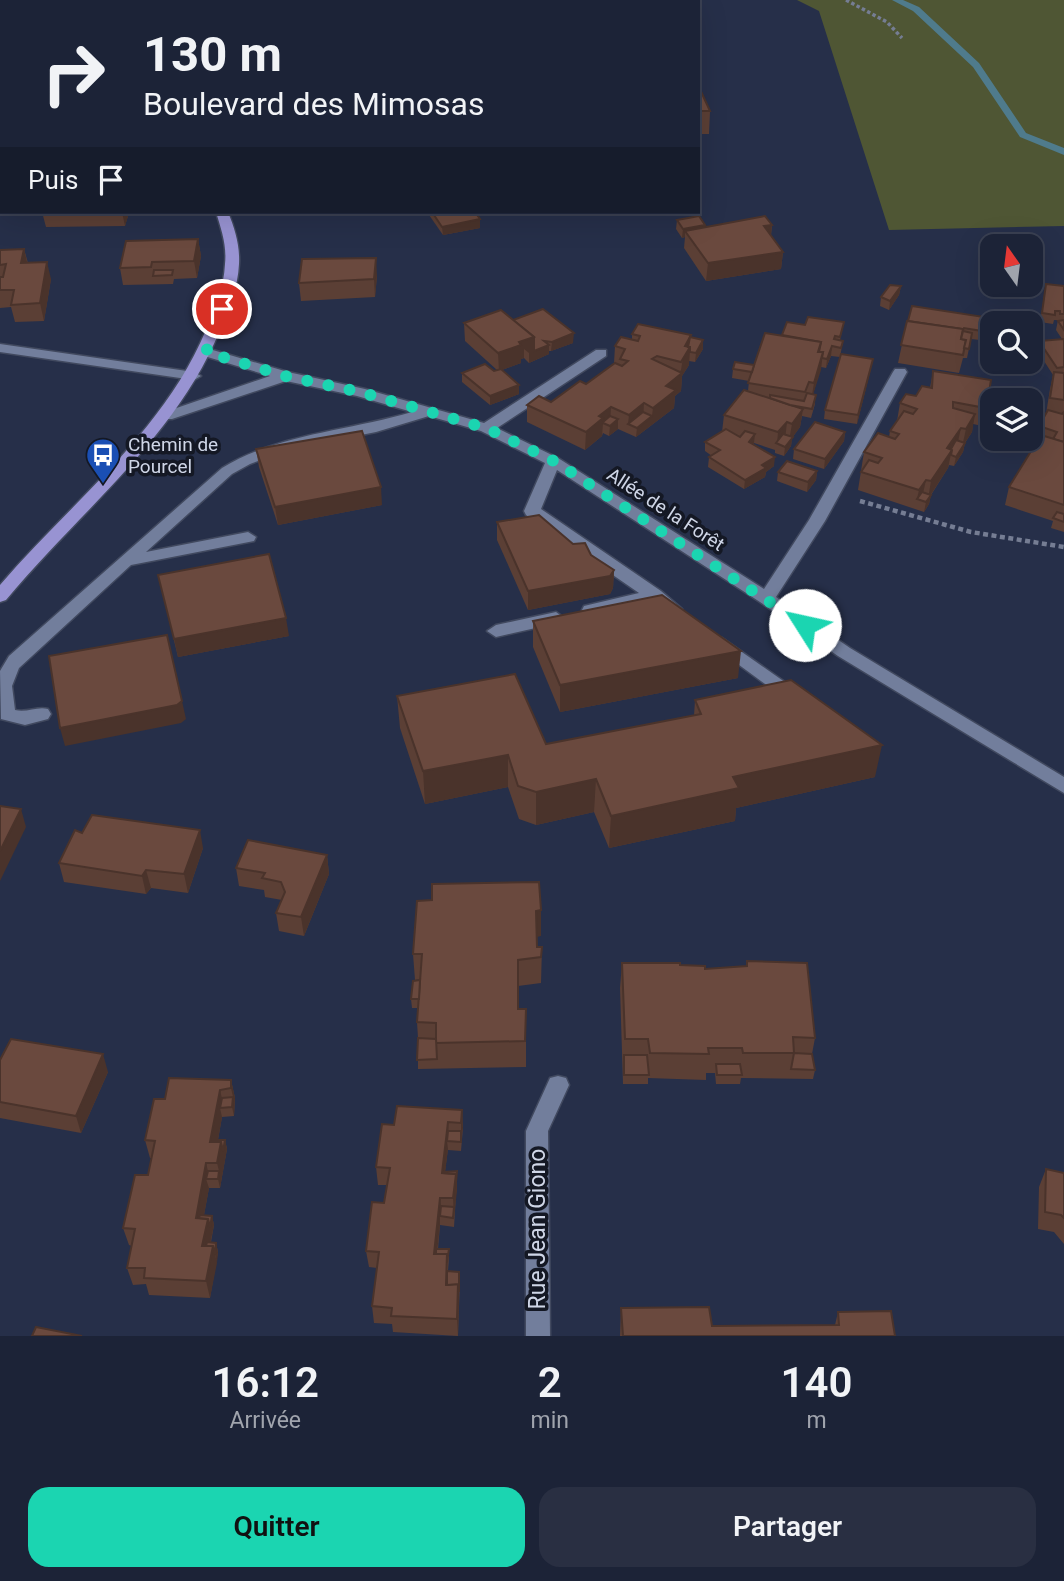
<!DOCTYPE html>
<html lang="fr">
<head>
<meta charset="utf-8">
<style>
  :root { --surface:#1c2337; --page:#292f42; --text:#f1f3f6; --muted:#a0a4ad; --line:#3a4052; --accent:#1bd5b1 }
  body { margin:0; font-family:Roboto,sans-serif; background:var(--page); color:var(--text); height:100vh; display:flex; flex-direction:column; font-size:26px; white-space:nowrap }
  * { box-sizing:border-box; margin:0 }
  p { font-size:23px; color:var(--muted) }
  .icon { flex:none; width:38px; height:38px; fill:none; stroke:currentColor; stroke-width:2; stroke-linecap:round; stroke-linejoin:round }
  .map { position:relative; height:1336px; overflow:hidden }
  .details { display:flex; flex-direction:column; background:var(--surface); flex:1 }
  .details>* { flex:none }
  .guide { position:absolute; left:0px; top:0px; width:700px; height:214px; box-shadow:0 7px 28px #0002,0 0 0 2px var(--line); background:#1c2337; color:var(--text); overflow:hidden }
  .needle { width:46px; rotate:346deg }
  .controls { position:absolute; left:980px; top:234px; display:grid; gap:14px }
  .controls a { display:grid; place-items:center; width:63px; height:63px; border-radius:14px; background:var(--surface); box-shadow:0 7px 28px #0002,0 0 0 2px var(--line); font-size:35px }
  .pin { position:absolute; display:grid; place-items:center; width:60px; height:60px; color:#fff; margin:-30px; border:4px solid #fff; border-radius:50%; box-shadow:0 2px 7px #0007 }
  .me { position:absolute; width:77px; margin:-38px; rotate:305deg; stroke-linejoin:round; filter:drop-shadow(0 0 5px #0008) }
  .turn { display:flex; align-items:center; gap:24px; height:147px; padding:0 28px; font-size:32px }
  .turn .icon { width:91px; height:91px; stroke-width:2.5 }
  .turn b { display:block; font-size:49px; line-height:60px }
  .then { display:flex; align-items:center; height:66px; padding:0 28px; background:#0003; gap:14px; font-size:26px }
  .eta { display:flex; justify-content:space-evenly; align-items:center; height:119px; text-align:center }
  .eta b { font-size:42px; font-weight:600; line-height:49px }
  .action { display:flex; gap:14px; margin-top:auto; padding:14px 28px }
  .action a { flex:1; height:80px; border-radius:21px; background:var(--accent); color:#111; font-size:28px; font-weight:600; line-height:80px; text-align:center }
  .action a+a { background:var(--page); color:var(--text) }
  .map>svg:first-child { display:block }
  .green { fill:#4f5634 }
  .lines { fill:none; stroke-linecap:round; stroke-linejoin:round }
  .stream { fill:#4f7b8c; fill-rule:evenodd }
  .minor-casing { stroke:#41495f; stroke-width:3 }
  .major-casing { stroke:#41495f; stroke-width:3 }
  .path-far1 { stroke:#757d93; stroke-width:3.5; stroke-dasharray:3.5 2.5; stroke-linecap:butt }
  .path { stroke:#757d93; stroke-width:4.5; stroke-dasharray:5 3.5; stroke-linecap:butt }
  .minor { fill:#727e9c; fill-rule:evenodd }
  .major { fill:#9893d2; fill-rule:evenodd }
  .wall { fill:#5b3f35 }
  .shaded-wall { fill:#4a332b }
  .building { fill:#6a493e; stroke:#4a332b; stroke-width:2 }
  .route { stroke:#1bd5b1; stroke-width:12; stroke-dasharray:0 21.6 }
  .labels { text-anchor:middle; stroke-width:7; stroke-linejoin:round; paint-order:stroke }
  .poi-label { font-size:19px; fill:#cfd6e7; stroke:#141824; text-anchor:start }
  .street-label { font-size:19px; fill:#cfd6e7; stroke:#141824 }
  .near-street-label { font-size:23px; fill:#cfd6e7; stroke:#141824 }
</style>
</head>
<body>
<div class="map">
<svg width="1064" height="1336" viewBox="0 0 1064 1336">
  <rect width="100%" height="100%" fill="#262f49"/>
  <!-- green -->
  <path class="green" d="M797,0H1064V226L889,230L819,11Z"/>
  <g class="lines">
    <!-- stream -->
    <path class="stream" d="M892,0H903L919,7L979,63L1026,133L1064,148V155L1020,137L973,67L913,11Z"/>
    <!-- minor casing -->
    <g class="minor-casing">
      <g id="minor">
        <path d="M0,344L194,372L201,376L194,380L0,352Z"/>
        <path d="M206,348L288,372L365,389L484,423L596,350H606V356L497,428L558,458L764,589L809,520L893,372L895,369H905L907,372L825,521L776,597L850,648L1064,777V793L838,656L760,602L557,470L541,509L661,591L682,609L674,615L651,601L590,616L584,614L582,610L584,606L639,593L526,515L524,511L545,463L481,431L429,416L376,432L286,450L250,464L232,474L146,552L248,532L256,537L254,541L131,565L19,668L12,686L15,710C27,713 37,706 48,709L51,714L48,719L25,725L1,719L0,671L9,656L222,468C280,433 349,431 412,412L357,396L286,381L172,419H162L160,416L162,413L270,376L201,355L199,352Z"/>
        <path d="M556,612L564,618L562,622L496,637L487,631L496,625Z"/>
        <path d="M722,638L799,692L802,696L799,700H787L716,648L713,644L716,640Z"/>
        <path d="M558,1076L566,1078L569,1085L548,1131L550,1336H526V1131L550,1078Z"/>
      </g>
    </g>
    <!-- major casing -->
    <g class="major-casing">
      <g id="major">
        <path d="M69,0H79L80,2H70Z"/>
        <path d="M216,212H228C235,229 240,246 239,264C238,287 229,309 220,330C176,438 79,512 6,600L0,602V585C71,502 163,433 206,330C215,309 224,287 225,264C227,245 221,229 216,212Z"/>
      </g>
    </g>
    <!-- path-far1 -->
    <path class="path-far1" d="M846,0L887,22L902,38"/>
    <!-- path -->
    <path class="path" d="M860,501L971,532L1064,547"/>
    <!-- minor -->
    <use href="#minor" class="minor"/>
    <!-- major -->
    <use href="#major" class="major"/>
  </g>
  <!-- wall -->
  <g class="wall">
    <rect x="320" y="0" width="85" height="2"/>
    <path d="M698,85L710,111L709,134H698Z"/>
    <path d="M42,212H148L147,216H128L125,226L46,227Z"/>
    <path d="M427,212H475L480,219V228L443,235Z"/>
    <path d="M677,220L705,225V227L772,225L771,236L783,252L781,269L706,281L684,248L685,237L682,238L676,229Z"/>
    <path d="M198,239L201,256L197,278L174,279L173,284L123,285L120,268Z"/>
    <path d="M24,249L28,263L51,279L44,321L15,322L11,307L0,308V250Z"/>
    <path d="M377,276L375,297L301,301L299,283Z"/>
    <path d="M1046,284L1064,286V532L1051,528L1053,521L1005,505L1009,487L1041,437L1037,435L1039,426L1046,414L1050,389L1053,375L1037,350L1039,341L1062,339L1056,330L1058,320H1054L1053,324L1040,322Z"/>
    <path d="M901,286L899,295L889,310L880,306L881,297Z"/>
    <path d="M513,320L573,343L551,351H549V354L529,363L524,358L521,359V363L502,370L519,385V394L490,405L462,382V373L494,371L497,370L465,341L464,323Z"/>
    <path d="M907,321L982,331L980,340L971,339L967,358H963L959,373L898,363Z"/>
    <path d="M842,331L840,340L843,341L840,357L831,356L826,368L821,367L813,394L815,404L811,418L802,416L800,427L792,438L791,446L784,456L775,453V450L754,443L753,444L774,466L766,472L765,477L744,489L708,467L709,457L712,456L705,451V442L722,432L724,415L748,391L749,381L732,378L733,369L754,365L782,335Z"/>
    <path d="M632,334L690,338L703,349L695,362L689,361V365L682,376L681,391L675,396L674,408L636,437L618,429L609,436L603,433L602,436L585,450L527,422V405L551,402L586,384L614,363L615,346L632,339Z"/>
    <path d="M871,368L857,424L824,419L825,410Z"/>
    <path d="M933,371L989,389L992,401V411L991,410L987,427L973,424L972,432L965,443L963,452L954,466L949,465L948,468L931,495L929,504L924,512L858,490L864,452L889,437L890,431L897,421L900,403L916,396L930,388Z"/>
    <path d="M845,432L844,441L824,469L793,459L794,449Z"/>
    <path d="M256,449L382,505L278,525L259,467Z"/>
    <path d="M817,471L816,480L807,492L777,481L778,472Z"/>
    <path d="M497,522L573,544L614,570L613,588L610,594L528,610L497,540Z"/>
    <path d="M158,575L289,636L178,657Z"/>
    <path d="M533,621L738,678L560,712L533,647Z"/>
    <path d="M397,696L546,744L694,716L695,700L875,777L736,808L735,821L609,848L594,812L536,825L519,819L508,787L425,804L400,728Z"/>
    <path d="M82,833L203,848L188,893L151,888L146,894L64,882L59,863Z"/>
    <path d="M327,855L329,874L304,936L279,931L276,913L282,900L265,897L264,890L239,886L236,868Z"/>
    <path d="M541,936L536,937L537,947H542L541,983L518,986V1009H526V1067L418,1069V1038L417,1022L418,1008H412L411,999L420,979L415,980L413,954Z"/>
    <path d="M747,961L815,1038L812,1054L815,1070L813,1079L741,1078L740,1084H716L715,1073H706V1080L648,1078V1084H623L620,988L622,963L680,965L705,969L746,966Z"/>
    <path d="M0,1060L108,1072L81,1133L0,1118Z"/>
    <path d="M231,1080L235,1098L234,1116L222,1117L218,1140H225L227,1149L220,1188H209L204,1215L212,1216L214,1225L211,1242L216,1243L218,1252L210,1298L149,1295L146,1284L133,1285L127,1268L132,1246L129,1245L123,1228L148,1175L152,1158H150L145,1140L165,1099Z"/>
    <path d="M462,1110L463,1128L461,1151L448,1150V1149L445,1171L457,1180L454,1227L440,1225L438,1249H449V1258L448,1271L460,1280L458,1336L393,1332L392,1324L374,1323L372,1306L377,1268L369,1267L366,1251L384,1203L387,1185H378L376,1167L394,1125Z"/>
    <path d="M1046,1169L1064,1173V1244L1054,1232L1038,1229L1039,1187Z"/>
    <path d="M621,1308L712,1326L835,1325L838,1312L895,1336H620Z"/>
  </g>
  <!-- shaded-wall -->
  <g class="shaded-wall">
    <rect x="6" y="0" width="24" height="2"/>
    <path d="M164,0H178L179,2H164Z"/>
    <rect x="179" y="0" width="34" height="2"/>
    <rect x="215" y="0" width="25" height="2"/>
    <path d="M392,0H405V2H390Z"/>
    <path d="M2,42V59H0V43Z"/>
    <path d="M122,212H127L128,216L125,226Z"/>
    <path d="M480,219V228L443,235L442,227Z"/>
    <path d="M705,225L704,234L685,231V237L682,238L683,229Z"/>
    <path d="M772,225L770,242L764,226Z"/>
    <path d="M198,239L201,256L197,278L194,261Z"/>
    <path d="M24,249L28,266L21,263Z"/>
    <path d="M783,252L781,269L706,281L708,263Z"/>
    <path d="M376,258L377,276L375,297L374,279Z"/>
    <path d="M47,262L51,279L44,321L40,303Z"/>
    <path d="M901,286L899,295L889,310L890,301Z"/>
    <path d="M574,333L573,343L551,351L552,342Z"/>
    <path d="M691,335L689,365L682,376L681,391L675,396L674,408L636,437L637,428L652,416L653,408L666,386L681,370L685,346Z"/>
    <path d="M534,337L549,345V354L529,363V353L524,349V358L521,359V363L499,371L498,353L519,342Z"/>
    <path d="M703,340V349L695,362L696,353Z"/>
    <path d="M832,346L831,356L826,368L827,359Z"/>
    <path d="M823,352L821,370L811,401L814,383Z"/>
    <path d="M873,359L871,368L857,424L858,415Z"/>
    <path d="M519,385V394L490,405V396Z"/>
    <path d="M644,403L643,421L628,424L629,415Z"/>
    <path d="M611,407L610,425L603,423L602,436L585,450L586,432L599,416Z"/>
    <path d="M803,409L800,427L792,438L791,446L784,456L785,447L789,441L792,424Z"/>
    <path d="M975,414L972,432L962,447L966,429Z"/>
    <path d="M618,419V429L609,436L610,426Z"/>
    <path d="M787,422L785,440L777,444L778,432Z"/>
    <path d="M961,428L957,446L951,454L948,468L928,499L931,481L947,448Z"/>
    <path d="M845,432L844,441L824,469L825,459Z"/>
    <path d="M755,434L754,443L748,451L749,442Z"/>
    <path d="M965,443L963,452L954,466L956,457Z"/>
    <path d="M775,457L774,466L766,472L765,477L744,489L745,480L762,465Z"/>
    <path d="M817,471L816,480L807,492L808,482Z"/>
    <path d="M926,480L922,498L917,499L919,490Z"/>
    <path d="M381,487L382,505L278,525L275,507Z"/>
    <path d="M931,495L929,504L924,512L926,502Z"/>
    <path d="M614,570L613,588L610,594L528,610V591Z"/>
    <path d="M286,618L289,636L178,657L174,639Z"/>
    <path d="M741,651L738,678L560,712V685Z"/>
    <path d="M182,701L186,719L181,723L65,746L60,728Z"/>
    <path d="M882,745L875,777L736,808L735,821L609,848L611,816L733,777Z"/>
    <path d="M508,755V787L425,804L423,771Z"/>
    <path d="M596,779L594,812L536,825V792Z"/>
    <path d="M21,809L26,827L0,881V851Z"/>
    <path d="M200,830L203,848L188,893L184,874Z"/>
    <path d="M327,855L329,874L304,936L301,917Z"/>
    <path d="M146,870L151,888L146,894L142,876Z"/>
    <path d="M541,910V936L536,937V911Z"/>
    <path d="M103,1054L108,1072L81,1133L76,1116Z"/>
    <path d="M231,1080L235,1098L234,1116L232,1107L233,1097L231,1088Z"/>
    <path d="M220,1090L224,1107L220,1108L222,1117L216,1151L210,1142Z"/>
    <path d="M462,1110L463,1128L461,1140V1123Z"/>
    <path d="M448,1122L449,1141H447L448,1149L444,1182L442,1173Z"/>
    <path d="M225,1140L227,1149L220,1188L218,1179L219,1171L217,1163L221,1142Z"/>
    <path d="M206,1163L210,1179H206L209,1188L202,1226L196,1218Z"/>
    <path d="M457,1171V1191L454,1216L453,1198Z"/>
    <path d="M440,1198L442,1215L440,1216V1225L436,1262L434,1254Z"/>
    <path d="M212,1216L214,1225L208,1254L202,1246L208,1219Z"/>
    <path d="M216,1243L218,1252L217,1263L215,1254Z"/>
    <path d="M213,1246L217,1263L210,1298L206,1281Z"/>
    <path d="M459,1272V1301L458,1336L457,1319Z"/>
  </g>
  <!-- building -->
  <g class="building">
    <path d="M350,0H392L390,2H356Z"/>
    <path d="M0,25H2V42L0,43Z"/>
    <path d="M0,80H2V99L0,97Z"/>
    <path d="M698,85L710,111H698Z"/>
    <path d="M432,212H475L480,219L442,227Z"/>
    <path d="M699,216L705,225L683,229L677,220Z"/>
    <path d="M765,216L772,225L764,226L783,252L708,263L685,231Z"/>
    <path d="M198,239L194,261L152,262L151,267L120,268L126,241Z"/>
    <path d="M24,249L21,263L47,262L40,303L11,305L14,290H0V277H3L6,264L0,265V250Z"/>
    <path d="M376,258L374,279L299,283L302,259Z"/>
    <path d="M154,270H173L172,275L153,276Z"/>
    <path d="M1046,284L1064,286V314H1060V311H1055V315L1042,313Z"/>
    <path d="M890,285L901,286L890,301L881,297Z"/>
    <path d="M912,306L984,317L982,331L964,328L963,330V329L908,321Z"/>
    <path d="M543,309L574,333L552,342L544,341L549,345L534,351V337L513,320Z"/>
    <path d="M501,310L534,337L519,342L521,345L498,353L464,323Z"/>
    <path d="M808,317L844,322L840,337L835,336L834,339L843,341L841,348L832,346L827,359L822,358L823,352H819L821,342L782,335L787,322L805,325Z"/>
    <path d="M1064,320V330L1058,321Z"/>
    <path d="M907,321L963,329L961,339L966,340L963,355L901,345Z"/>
    <path d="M638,324L691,335L685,346L690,347L681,362L657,356L652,359L682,373L666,386L676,390L653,408L644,403L629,415L611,407L599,416L603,418L586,432L527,405L539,396L551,402L580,381L586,384L615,363L622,366L628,361L620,359L625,349L615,346L621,337L638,341L640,336L632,334Z"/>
    <path d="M963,331L972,333L969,349L964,348L966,340L961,339Z"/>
    <path d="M765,333L821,342L818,352H823L814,383L809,382L805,392L748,383Z"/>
    <path d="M690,337L703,340L696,353L690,352V347H688Z"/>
    <path d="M1064,339V367L1057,368L1039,341Z"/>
    <path d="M841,354L873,359L858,415L825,410Z"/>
    <path d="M735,362L754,365L752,372L733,369Z"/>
    <path d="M485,364L494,371L501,369L519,385L490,396L462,373Z"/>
    <path d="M933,371L991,380L989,392L994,393L991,409L953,402V408L975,414L966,429L961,428L947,448L952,450L931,481L926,480L919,490L861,472L869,460L878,463L882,458L864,452L878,433L895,439L899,434L890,431L904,411L913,414L917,409L900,403L906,394L916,396L922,386L932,388Z"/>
    <path d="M1054,372L1064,373V400L1050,398Z"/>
    <path d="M989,389L1000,391L998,401H993L994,393L989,392Z"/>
    <path d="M744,390L803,409L792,424L787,422L778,432L724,415Z"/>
    <path d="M807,393L816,395L812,409L790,405L770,398V395L804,401Z"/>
    <path d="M1048,410L1062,414L1064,412V442L1053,439L1057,432L1039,426Z"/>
    <path d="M643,412L652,416L637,428L628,424Z"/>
    <path d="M610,416L618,419L610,426L603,423V422Z"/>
    <path d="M815,422L845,432L825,459L794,449Z"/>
    <path d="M726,429L740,437L745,431L755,434L749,442L775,457L762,465L766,468L745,480L709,457L720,450L705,442Z"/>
    <path d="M362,431L381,487L275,507L256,449Z"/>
    <path d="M783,434L793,437L785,447L776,443Z"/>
    <path d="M1041,435L1064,442V505L1009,487Z"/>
    <path d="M956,440L965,443L956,457L951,455L952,450L951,449Z"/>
    <path d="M787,461L817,471L808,482L778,472Z"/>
    <path d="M922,492L931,495L926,502L917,499Z"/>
    <path d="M1057,512L1064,514V522L1053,518Z"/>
    <path d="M539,515L573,544L585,543L591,555L614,570L610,576L528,591L497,522Z"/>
    <path d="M269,554L286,618L174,639L158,575Z"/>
    <path d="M662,595L741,651L560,685L533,621Z"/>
    <path d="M167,635L182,701L177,705L60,728L49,656Z"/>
    <path d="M515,674L546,744L701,714L695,700L791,680L882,745L733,777L739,788L611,816L596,779L536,792L518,786L508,755L423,771L397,696Z"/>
    <path d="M0,806L21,809L0,851Z"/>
    <path d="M92,815L200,830L184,874L146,870L142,876L59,863L75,830L82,833Z"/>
    <path d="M248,840L327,855L301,917L276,913L285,892L281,882L262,878L265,873L236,868Z"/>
    <path d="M539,882L541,910L536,911L537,947H542L541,957L518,960V1009H526L525,1041L436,1043V1023L417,1022L422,954H413L417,901L432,900V884Z"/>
    <path d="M747,961L807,963L815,1038L793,1037L794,1053H743L742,1048H708L709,1054L650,1053L648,1039H625L622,963H680V965L705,966V969L747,966Z"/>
    <path d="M420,980L419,999H411L413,981Z"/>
    <path d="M418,1038L436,1039L437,1059L417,1060Z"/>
    <path d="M11,1039L103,1054L76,1116L0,1102V1060Z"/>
    <path d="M794,1053L812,1054L815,1070L791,1069Z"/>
    <path d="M624,1055H647L649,1075H624Z"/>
    <path d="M716,1064H740L742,1075H717Z"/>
    <path d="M169,1078L231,1080V1088L220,1090L210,1142H221L217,1163H206L196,1218L208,1219L202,1246H213L206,1281L144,1278L145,1268H127L135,1229L123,1228L135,1175H148L155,1141L145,1140L154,1099H165Z"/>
    <path d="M233,1097L232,1107L220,1108L222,1098Z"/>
    <path d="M397,1106L462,1110L461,1123L448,1122L442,1173L456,1174L453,1198H440L434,1254H447L446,1285L458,1284L457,1319L391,1316L392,1308L372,1306L379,1252L366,1251L372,1202L384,1203L390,1168L376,1167L382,1124L394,1125Z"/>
    <path d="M448,1131H461V1142L447,1141Z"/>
    <path d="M214,1140H225L223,1151L221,1142H214Z"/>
    <path d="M1046,1169L1064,1173V1218L1061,1215L1045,1212Z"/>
    <path d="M208,1171H219L218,1179H206Z"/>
    <path d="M457,1171L456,1182V1174L444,1173V1172Z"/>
    <path d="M441,1206L454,1207L453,1218L440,1216Z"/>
    <path d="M200,1215L212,1216L210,1227L208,1219L199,1218Z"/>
    <path d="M207,1242L216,1243L215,1254L213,1246H206Z"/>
    <path d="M436,1249H449L447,1262V1254H436Z"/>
    <path d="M447,1271L459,1272V1292L458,1284L447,1285Z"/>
    <path d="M709,1307L712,1326L839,1325L838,1312L891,1311L895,1336H623L621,1308Z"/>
    <path d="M36,1327L82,1336H32Z"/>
  </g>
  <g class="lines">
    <!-- route -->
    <path class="route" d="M222,309L206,352L285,376L360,392L486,428L554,461L805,625"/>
  </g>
  <!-- icons -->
  <defs>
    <g id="bus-pin" transform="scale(1.75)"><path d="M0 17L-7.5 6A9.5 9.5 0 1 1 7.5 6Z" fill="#1a4fb4" stroke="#141824"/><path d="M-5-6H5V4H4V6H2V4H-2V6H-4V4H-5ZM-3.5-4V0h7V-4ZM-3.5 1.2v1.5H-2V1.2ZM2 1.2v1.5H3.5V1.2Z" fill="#fff"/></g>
  </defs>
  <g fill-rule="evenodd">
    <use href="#bus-pin" x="103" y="455"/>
  </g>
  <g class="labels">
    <!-- poi labels -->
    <g class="poi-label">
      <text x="128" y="451">Chemin de<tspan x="128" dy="22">Pourcel</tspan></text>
    </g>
    <!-- street labels -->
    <g class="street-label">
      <text transform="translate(666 509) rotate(33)" y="7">Allée de la Forêt</text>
    </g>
    <!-- near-street labels -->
    <g class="near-street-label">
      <text transform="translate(537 1229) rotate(-90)" y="8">Rue Jean Giono</text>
    </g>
  </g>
</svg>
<div class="controls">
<a><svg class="needle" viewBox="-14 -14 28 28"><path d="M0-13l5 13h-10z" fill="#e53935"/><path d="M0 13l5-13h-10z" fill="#a0a4ad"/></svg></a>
<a><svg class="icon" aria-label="search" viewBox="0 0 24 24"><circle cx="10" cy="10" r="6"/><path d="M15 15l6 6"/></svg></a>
<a><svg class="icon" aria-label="layers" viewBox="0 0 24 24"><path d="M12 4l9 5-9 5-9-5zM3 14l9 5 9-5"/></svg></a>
</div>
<div class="pin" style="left:222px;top:309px;background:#d93025"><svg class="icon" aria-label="arrive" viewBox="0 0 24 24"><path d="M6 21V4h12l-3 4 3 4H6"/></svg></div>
<svg class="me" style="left:805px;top:625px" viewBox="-20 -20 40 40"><circle r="19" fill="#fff"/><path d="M0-13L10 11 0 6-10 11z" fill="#1bd5b1"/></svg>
<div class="guide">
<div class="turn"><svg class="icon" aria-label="right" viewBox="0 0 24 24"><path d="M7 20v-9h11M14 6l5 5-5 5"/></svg><div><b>130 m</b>Boulevard des Mimosas</div></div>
<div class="then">Puis<svg class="icon" aria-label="arrive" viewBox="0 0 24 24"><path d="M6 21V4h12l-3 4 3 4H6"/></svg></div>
</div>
</div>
<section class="details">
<div class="eta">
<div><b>16:12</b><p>Arrivée</p></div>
<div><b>2</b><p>min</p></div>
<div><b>140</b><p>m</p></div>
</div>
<div class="action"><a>Quitter</a><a>Partager</a></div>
</section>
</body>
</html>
